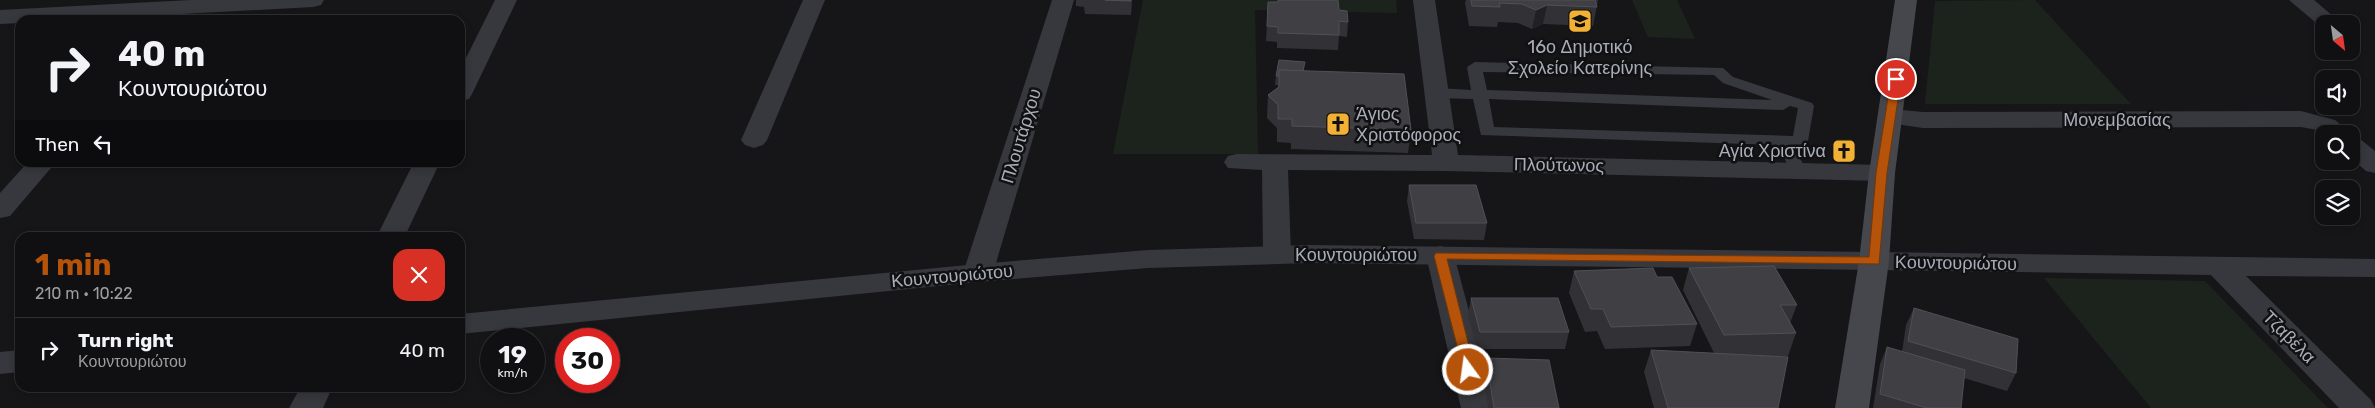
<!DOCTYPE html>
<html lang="en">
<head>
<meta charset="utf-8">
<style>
  :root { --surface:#101012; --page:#19191b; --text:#f1f3f6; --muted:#9c9d9f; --line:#303032; --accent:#b45309 }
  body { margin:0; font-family:Rubik,sans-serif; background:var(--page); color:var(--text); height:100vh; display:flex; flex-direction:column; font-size:19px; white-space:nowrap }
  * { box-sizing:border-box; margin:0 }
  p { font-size:16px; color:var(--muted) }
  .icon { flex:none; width:28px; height:28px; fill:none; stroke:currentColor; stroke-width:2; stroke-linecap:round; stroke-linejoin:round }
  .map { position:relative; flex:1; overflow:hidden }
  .drawer { position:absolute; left:15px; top:232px; width:450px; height:160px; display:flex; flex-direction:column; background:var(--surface); border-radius:15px; box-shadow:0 2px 8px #0003,0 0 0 1px var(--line) }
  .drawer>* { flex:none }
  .guide { position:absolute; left:15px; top:15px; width:450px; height:152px; border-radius:15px; box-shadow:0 2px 8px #0003,0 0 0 1px var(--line); background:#101012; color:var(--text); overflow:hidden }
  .needle { width:32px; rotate:151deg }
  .tools { position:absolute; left:2315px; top:15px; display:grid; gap:10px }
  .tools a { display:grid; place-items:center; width:45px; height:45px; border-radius:10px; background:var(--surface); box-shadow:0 2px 8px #0003,0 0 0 1px var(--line); font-size:25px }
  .speed { position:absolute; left:480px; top:328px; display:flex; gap:10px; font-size:25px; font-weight:700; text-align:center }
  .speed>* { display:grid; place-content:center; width:65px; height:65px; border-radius:50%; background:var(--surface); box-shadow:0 2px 8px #0003,0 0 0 1px var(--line); line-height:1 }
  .speed small { font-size:12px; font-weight:400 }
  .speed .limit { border:8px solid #d22; background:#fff; color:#111 }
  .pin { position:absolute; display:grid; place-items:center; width:42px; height:42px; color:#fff; margin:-21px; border:2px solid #fff; border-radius:50%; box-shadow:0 1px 5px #0007 }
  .me { position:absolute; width:55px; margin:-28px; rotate:346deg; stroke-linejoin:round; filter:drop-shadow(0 0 4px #0008) }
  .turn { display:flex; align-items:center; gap:18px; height:105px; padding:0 20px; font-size:22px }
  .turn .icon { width:65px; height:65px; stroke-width:2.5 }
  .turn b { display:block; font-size:35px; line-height:42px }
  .then { display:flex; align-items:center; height:48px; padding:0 20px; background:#0003; gap:10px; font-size:19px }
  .round { display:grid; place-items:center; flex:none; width:52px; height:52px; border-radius:15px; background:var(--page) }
  .headline { display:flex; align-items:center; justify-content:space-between; height:85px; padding:0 20px }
  h1 { font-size:30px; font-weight:700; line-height:38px; color:var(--accent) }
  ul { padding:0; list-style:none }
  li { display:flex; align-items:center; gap:15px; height:65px; padding:0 20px; border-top:1px solid var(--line) }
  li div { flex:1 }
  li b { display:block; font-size:19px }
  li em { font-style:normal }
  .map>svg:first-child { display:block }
  .green { fill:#1c231d }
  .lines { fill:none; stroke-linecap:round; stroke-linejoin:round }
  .service { fill:#37383d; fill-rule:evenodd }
  .minor { fill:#37383d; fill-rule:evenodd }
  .tertiary { fill:#37383d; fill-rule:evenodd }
  .secondary { fill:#45474d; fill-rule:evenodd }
  .wall { fill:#323236 }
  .shaded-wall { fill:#212124 }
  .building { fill:#3f3f44; stroke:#4f5156 }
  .route { fill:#b45309; stroke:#753606 }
  .labels { text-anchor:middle; stroke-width:5; stroke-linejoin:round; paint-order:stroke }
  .poi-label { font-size:18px; fill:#a8adb8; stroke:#111113 }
  .street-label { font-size:18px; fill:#a8adb8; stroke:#111113 }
</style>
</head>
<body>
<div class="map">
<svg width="2375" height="408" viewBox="0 0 2375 408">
  <rect width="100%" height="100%" fill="#161618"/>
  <!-- green -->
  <g class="green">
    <path d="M1143,0H1396L1397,13L1255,10L1258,154H1113Z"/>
    <path d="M1632,0H1677L1695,39L1648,37Z"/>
    <path d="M2035,0L2131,104H1925L1935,1Z"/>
    <path d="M2044,278L2205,281L2328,408H2151Z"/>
  </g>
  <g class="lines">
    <!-- service -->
    <path class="service" d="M1475,62L1723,68L1733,77L1812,103L1814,106L1808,141L1806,144L1793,146L1806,169L1804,173H1792L1777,145L1481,135L1473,99L1437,98L1429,93L1437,88L1471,90L1467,67ZM1483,72L1714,75L1723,83L1772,100L1487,90ZM1489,99L1783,110L1790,106L1798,108L1793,136L1494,127Z"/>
    <!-- minor -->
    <g class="minor">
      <path d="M191,0H324L321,5L313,7L68,20H20V23L0,24V10Z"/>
      <path d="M495,0H517L472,94L469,99L460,101V70Z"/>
      <path d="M803,0H825L767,140L763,145L754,148L745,145L741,140Z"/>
      <path d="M1052,0H1074L993,273L988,280L978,282L968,280L963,273Z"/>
      <path d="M1413,0H1435L1458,155L1882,165L1891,167L1895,173L1891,179L1882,181L1446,171L1288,170L1291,255L1287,261L1277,264L1267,261L1263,255L1262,170L1228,168L1224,162L1228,156L1237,154L1432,155Z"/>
      <path d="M2289,0H2314L2340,22L2324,24V27H2321Z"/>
      <path d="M1891,109L1923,112L2301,111L2335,120L2352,134L2324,135L2317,130L2301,127L1923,128L1882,122L1878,117L1882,112Z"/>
      <path d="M2351,136L2360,139L2375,151V173L2366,171L2351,158Z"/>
      <path d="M28,162H56L10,216L0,218V193Z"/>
      <path d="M414,162H440L404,238H376Z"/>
      <path d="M1440,246L1450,249L1454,255L1495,408H1461L1426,255L1430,249Z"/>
      <path d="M1874,252L2375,259V277L2246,276L2371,400L2375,408H2339L2211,275L1874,270L1864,268L1859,261L1864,254Z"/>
      <path d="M300,388H332L323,408H289Z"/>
    </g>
    <!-- tertiary -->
    <g class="tertiary">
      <path d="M1309,245L1874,252L1884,254L1889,261L1884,268L1874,270L1309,263L1148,268L978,282L460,334V314L978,264L1148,250Z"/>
      <path d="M20,350V372L0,374V352Z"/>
    </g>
    <!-- secondary -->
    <path class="secondary" d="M1895,0H1917L1895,173L1889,261L1869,408H1835L1859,261L1869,173Z"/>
  </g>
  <!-- wall -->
  <g class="wall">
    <path d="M1076,0H1132L1131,15L1085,14L1084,7L1076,6Z"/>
    <path d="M1466,0H1598L1593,26L1543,24L1532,29L1518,23L1498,22L1497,27L1469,26L1465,3Z"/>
    <path d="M1268,2H1278L1339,10L1348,22L1347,37L1339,36L1338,50L1277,48V42L1266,41Z"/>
    <path d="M1304,71L1411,130L1408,153L1291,149V143L1277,142V128L1267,118L1268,95L1278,87V85H1275L1276,76Z"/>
    <path d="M1409,185L1487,223L1484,240L1414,239L1407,201Z"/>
    <path d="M1689,268L1797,305L1790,323L1796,333L1788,356H1773L1778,408H1654L1644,372L1651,350L1714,353L1683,290Z"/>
    <path d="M1574,271L1697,324L1690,346L1605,349L1597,331L1585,332L1569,293Z"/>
    <path d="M1471,298L1569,332L1565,349H1477L1468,315Z"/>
    <path d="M1914,308L2016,373L2007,391L1964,378L1961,408H1873L1880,364L1887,347L1902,352L1906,325Z"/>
    <path d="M1486,358L1559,408H1488L1483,375Z"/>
  </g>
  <!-- shaded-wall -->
  <path class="shaded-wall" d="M1547,5L1543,24L1532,29L1536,10Z"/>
  <!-- building -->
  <g class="building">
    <path d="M1105,0H1131V1Z"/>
    <path d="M1278,0H1338L1339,10L1347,11L1348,22L1339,21V35L1278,33V27L1267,26L1268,2H1278Z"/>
    <path d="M1471,0H1595L1597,7L1547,5L1536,10L1522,4L1499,3L1500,7L1472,6Z"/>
    <path d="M1279,60L1305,62L1303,71L1279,70V76H1276Z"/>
    <path d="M1279,70L1404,74L1411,130L1292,126V119H1278V105L1268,95L1279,87Z"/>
    <path d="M1409,185H1476L1487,223H1416Z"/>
    <path d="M1774,266L1797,305H1780L1796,333L1724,335L1689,268Z"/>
    <path d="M1653,268L1657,277H1672L1697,324L1611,327L1603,309H1591L1574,271Z"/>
    <path d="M1471,298H1558L1569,332H1480Z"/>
    <path d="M1914,308L2018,339L2016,373L1908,341Z"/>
    <path d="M1887,347L1965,370L1961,408H1927L1880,394Z"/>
    <path d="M1651,350L1788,357L1778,408H1668Z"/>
    <path d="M1486,358L1549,360L1559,408H1494Z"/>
  </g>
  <!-- route -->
  <path class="route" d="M1896,76L1901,79L1887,173L1879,264L1447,259L1475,370L1468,375L1464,373L1434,256L1436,253L1869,257L1876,173L1891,79Z"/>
  <!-- icons -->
  <defs>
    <g id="school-square" transform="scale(1.25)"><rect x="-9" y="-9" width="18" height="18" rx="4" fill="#f2b134" stroke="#111113"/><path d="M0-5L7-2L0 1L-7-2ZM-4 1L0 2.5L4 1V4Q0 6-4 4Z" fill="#111"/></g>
    <g id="church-square" transform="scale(1.25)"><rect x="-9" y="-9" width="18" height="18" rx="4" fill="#f2b134" stroke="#111113"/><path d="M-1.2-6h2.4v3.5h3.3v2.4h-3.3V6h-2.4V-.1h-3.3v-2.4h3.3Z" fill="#111"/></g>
  </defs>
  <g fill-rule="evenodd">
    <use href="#school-square" x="1580" y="21"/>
    <use href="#church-square" x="1338" y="124"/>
    <use href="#church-square" x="1844" y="151"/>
  </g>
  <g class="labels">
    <!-- poi labels -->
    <g class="poi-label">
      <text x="1580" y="53">16ο Δημοτικό<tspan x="1580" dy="21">Σχολείο Κατερίνης</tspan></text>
      <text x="1356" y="120" text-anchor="start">Άγιος<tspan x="1356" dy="21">Χριστόφορος</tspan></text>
      <text x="1826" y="157" text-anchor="end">Αγία Χριστίνα</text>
    </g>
    <!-- street labels -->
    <g class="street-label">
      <text x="2117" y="126">Μονεμβασίας</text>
      <text transform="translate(1021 136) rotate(-73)" y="6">Πλουτάρχου</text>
      <text transform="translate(1559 165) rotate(1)" y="6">Πλούτωνος</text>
      <text x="1356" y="261">Κουντουριώτου</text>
      <text transform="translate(1956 263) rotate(1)" y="6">Κουντουριώτου</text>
      <text transform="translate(952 276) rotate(-5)" y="6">Κουντουριώτου</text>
      <text transform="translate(2289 337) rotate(45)" y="6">Τζαβέλα</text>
    </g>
  </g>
</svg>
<div class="tools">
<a><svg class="needle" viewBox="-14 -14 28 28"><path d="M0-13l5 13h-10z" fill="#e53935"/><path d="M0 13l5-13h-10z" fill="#9c9d9f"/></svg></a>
<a><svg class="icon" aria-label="sound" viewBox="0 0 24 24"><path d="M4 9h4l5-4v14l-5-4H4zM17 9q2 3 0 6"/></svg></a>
<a><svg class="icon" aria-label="search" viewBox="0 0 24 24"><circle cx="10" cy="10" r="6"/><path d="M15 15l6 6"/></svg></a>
<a><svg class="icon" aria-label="layers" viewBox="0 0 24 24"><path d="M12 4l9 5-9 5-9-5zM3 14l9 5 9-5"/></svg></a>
</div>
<div class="speed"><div>19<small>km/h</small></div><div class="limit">30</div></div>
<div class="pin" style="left:1896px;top:79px;background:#d93025"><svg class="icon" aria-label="arrive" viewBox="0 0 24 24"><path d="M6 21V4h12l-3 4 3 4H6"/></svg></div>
<svg class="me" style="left:1468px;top:370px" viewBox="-20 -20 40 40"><circle r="17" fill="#b45309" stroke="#fff" stroke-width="3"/><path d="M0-11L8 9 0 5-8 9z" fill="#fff"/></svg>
<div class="guide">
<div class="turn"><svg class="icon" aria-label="right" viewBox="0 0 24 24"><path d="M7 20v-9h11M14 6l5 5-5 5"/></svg><div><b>40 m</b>Κουντουριώτου</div></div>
<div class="then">Then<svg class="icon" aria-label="left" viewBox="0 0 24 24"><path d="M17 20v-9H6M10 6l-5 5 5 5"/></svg></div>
</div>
<section class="drawer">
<div class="headline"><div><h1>1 min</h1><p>210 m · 10:22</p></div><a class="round" style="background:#d93025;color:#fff"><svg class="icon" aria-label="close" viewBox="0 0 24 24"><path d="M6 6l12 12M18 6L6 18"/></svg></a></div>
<ul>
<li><svg class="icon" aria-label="right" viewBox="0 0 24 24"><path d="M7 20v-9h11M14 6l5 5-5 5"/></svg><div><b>Turn right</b><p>Κουντουριώτου</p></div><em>40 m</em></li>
</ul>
</section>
</div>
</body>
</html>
